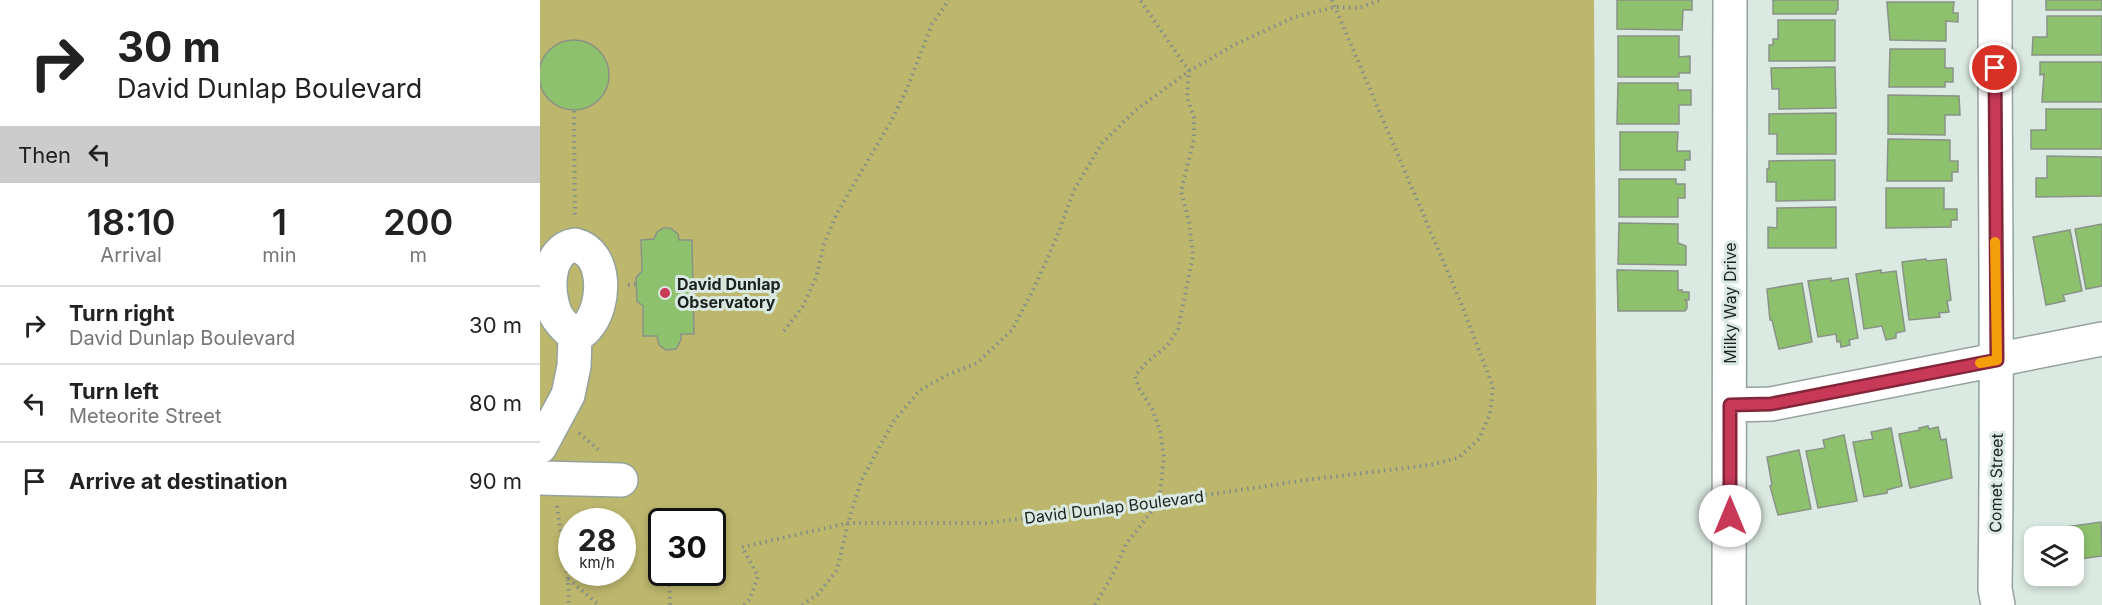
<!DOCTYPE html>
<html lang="en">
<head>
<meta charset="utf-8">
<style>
  :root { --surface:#fff; --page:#f6f6f6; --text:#222; --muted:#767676; --line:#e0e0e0 }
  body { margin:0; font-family:Inter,sans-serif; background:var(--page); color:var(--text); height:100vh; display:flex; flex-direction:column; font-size:22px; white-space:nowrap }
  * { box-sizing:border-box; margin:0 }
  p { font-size:20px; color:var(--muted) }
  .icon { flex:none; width:33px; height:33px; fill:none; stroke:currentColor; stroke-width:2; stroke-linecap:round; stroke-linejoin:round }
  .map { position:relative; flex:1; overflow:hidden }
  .details { display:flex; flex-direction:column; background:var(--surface); width:540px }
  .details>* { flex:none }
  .hud { background:#fff; color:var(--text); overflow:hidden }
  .controls { position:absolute; left:1484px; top:526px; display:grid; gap:12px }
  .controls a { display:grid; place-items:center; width:60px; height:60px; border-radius:12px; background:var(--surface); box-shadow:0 3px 9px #0003; font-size:30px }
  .speed { position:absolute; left:18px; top:508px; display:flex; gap:12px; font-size:30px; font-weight:700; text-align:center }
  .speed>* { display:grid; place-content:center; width:78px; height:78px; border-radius:50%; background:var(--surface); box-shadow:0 3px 9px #0003; line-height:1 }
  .speed small { font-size:15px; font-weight:400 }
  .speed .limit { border:3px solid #111; border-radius:9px; background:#fff; color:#111 }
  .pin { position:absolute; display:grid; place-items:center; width:51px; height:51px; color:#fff; margin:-26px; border:3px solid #fff; border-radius:50%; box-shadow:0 2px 6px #0007 }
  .me { position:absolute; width:66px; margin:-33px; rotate:0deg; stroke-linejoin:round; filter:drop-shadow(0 0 4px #0008) }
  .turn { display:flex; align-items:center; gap:21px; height:126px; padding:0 18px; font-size:27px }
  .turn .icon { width:78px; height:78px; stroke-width:2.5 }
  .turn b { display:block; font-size:42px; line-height:51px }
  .then { display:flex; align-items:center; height:57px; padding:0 18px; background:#0003; gap:12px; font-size:22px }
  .eta { display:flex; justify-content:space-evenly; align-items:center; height:102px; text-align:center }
  .eta b { font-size:36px; font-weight:600; line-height:42px }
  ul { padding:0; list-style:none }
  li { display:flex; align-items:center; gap:18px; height:78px; padding:0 18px; border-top:2px solid var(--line) }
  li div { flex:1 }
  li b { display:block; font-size:22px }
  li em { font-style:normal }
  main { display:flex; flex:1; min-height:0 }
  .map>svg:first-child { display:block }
  .green { fill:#bdb66d; fill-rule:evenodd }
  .building { fill:#8ec16d; stroke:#8a9286; stroke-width:1.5 }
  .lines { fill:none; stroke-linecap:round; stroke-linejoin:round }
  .minor-casing { stroke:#94a29b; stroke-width:36 }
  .path { stroke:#838d88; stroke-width:4; stroke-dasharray:1.5 4.5; stroke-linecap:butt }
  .minor { stroke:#fff; stroke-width:33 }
  .route-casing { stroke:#822539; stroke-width:15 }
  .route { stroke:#c83958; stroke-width:10 }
  .slow { stroke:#f59e0b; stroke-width:10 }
  .poi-dot { fill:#c83958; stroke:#dae9e1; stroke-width:2 }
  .labels { text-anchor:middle; stroke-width:6; stroke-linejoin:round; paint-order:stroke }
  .poi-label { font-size:16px; font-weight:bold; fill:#1d2220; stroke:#dae9e1; text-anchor:start }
  .street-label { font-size:16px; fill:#1d2220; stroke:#dae9e1 }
</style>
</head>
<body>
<main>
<section class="details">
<div class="hud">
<div class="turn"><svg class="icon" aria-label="right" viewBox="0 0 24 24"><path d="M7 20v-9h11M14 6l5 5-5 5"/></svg><div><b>30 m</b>David Dunlap Boulevard</div></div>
<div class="then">Then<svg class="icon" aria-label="left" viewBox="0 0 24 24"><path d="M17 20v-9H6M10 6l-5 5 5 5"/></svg></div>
</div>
<div class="eta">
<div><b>18:10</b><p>Arrival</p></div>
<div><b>1</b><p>min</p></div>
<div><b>200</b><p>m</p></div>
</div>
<ul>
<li><svg class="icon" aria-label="right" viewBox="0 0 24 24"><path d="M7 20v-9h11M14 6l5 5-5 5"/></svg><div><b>Turn right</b><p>David Dunlap Boulevard</p></div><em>30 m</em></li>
<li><svg class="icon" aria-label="left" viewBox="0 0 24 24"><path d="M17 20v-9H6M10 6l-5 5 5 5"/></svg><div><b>Turn left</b><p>Meteorite Street</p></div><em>80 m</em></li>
<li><svg class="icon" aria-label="arrive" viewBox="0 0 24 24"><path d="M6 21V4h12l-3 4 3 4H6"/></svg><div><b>Arrive at destination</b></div><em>90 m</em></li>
</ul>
</section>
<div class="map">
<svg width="1562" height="605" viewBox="0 0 1562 605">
  <rect width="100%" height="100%" fill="#dae9e1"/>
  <!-- green -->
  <path class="green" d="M0,0H1054L1057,488L1056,605H0ZM32,522H82V573H32ZM122,522H172V573H122Z"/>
  <!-- building -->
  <g class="building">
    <path d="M1077,0H1152V10H1143L1142,30L1077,29Z"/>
    <path d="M1233,0H1298V10H1296V14H1233Z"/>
    <rect x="1506" y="0" width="56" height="10"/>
    <path d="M1347,2H1414L1413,13H1418V22L1406,21V41L1350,40Z"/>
    <path d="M1507,16H1562V55H1492L1493,37H1507Z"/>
    <path d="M1238,20H1295V61H1229V45H1233V39H1238Z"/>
    <path d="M1078,36H1139V57L1150,56V73H1139V77H1078Z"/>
    <circle cx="34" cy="75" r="35"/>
    <path d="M1350,49H1405V68H1413V82H1405V87H1349Z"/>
    <path d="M1500,62H1562V102H1502L1504,74L1500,75Z"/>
    <path d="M1295,67L1296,108L1239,109V89H1232L1231,68Z"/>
    <path d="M1078,83H1138V90H1151V105H1139V124H1077Z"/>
    <path d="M1348,95L1419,96L1420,115H1405V135L1348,134Z"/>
    <path d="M1506,109H1562V149H1491V130H1506Z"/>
    <path d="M1296,113V154H1237V134H1229V114Z"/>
    <path d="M1080,132H1138L1137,151H1150V160H1145V170H1080Z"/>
    <path d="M1348,139L1410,140V161H1418V172H1412V181H1347Z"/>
    <path d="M1507,156L1562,157V196L1496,197V178H1507Z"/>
    <path d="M1295,160V200L1236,201V182H1227V169H1229V161Z"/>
    <path d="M1079,179H1136V184H1145V198H1138V217H1079Z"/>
    <path d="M1346,188H1404V209H1417V220H1411V227L1346,228Z"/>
    <path d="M1296,207V248H1228V227L1237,228V208Z"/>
    <path d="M1079,223L1138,224V243L1146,246V265L1078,264Z"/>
    <path d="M1562,224V286L1546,289L1535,229Z"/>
    <path d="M123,228H130L138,234L139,240H152L154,334H141V340L136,349L126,350L119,345L117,336H103V306L97,301L96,278L102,271L101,240L114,239L117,232Z"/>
    <path d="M1530,230L1542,291L1523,295L1525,301L1506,305L1493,237Z"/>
    <path d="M1386,259L1387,261L1406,259L1411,300L1407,301L1409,312L1399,313L1400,317L1369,320L1362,262Z"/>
    <path d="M1077,270L1138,271V290H1142V292H1149V300H1145L1147,302V308L1145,311H1078Z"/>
    <path d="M1341,270V273L1356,271L1365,331L1356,333V338L1346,340L1342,326L1324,329L1316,274Z"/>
    <path d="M1291,278V281L1308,278L1318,338L1309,340L1310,345L1301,347L1300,341L1297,342L1296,334L1278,337L1268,281Z"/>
    <path d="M1262,283L1272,342L1239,349L1232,320H1230L1227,289Z"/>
    <path d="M1388,426L1389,429L1398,427L1401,440L1406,439L1412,478L1370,488L1359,434L1380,430L1379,428Z"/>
    <path d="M1351,428L1362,486L1347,490V493L1324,497L1313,442L1333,439L1331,432Z"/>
    <path d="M1304,435L1317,501L1278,508L1266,451L1285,448L1283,440Z"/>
    <path d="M1259,450L1271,509L1238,515L1230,486L1232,485L1227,457Z"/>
    <path d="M1561,522L1562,556L1533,560V537H1505L1504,530Z"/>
  </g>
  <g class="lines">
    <!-- minor casing -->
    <g class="minor-casing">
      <g id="minor">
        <path d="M1455,0C1455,196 1458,392 1455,589L1458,605"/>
        <path d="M35,245C68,253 66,306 47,327C44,331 39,334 35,336C28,330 20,323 16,315C6,293 6,249 35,245Z"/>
        <path d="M1190,405L1231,404L1562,339"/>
        <path d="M0,447L28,395L34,366L35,336"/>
        <path d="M0,478L81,480"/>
        <path d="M1189,605L1190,0"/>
      </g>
    </g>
    <!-- path -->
    <g class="path">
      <path d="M34,111L35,219"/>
      <path d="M88,285L96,284"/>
      <path d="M244,331L263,306L276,278L284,244L297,213L350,123L366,91L392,24L409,0"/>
      <path d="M39,433L60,451"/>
      <path d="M17,506L28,579L29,605"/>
      <path d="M129,573L130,605"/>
      <path d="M28,579L59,605"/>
      <path d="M204,605L210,599L218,576L202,547L308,523H446L619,502L766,480L890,465L918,458L939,439L950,414L953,387L921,303L792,0"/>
      <path d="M262,605L278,594L297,570L308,523L321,481L353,422L380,390L407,375L437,363L472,330L493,290L516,239L534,190L562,143L596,110L649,71L696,44L755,17L795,7L819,8L840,0"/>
      <path d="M555,605L573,574L586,544L619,502L624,457L620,430L612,409L599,388L595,376L607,362L627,346L638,329L653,256L649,222L641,191L654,139V118L647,97L649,71L600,0"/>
    </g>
    <!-- minor -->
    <use href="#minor" class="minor"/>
  </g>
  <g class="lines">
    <!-- route casing -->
    <g class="route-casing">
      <path id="route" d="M1190,516V405L1231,404L1457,360L1455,68"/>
    </g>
    <!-- route -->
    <use href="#route" class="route"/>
    <!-- slow -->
    <path class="slow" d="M1440,363L1457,360L1455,242"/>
  </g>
  <!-- markers -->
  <circle class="poi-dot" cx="125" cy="293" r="6"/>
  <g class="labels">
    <!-- poi labels -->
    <g class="poi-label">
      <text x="137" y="290">David Dunlap<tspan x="137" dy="18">Observatory</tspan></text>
    </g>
    <!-- street labels -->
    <g class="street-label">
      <text transform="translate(1190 303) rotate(-90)" y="6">Milky Way Drive</text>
      <text transform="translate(1456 483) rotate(-89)" y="6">Comet Street</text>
      <text transform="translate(574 507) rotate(-7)" y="6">David Dunlap Boulevard</text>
    </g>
  </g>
</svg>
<div class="controls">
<a><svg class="icon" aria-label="layers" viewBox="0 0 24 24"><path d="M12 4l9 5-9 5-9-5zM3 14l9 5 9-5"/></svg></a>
</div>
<div class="speed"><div>28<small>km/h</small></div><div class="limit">30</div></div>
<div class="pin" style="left:1455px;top:68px;background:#d93025"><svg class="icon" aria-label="arrive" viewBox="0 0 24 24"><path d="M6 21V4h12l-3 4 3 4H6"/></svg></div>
<svg class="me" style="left:1190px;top:516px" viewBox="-20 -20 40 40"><circle r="19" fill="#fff"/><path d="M0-13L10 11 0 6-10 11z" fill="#c83958"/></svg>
</div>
</main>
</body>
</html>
